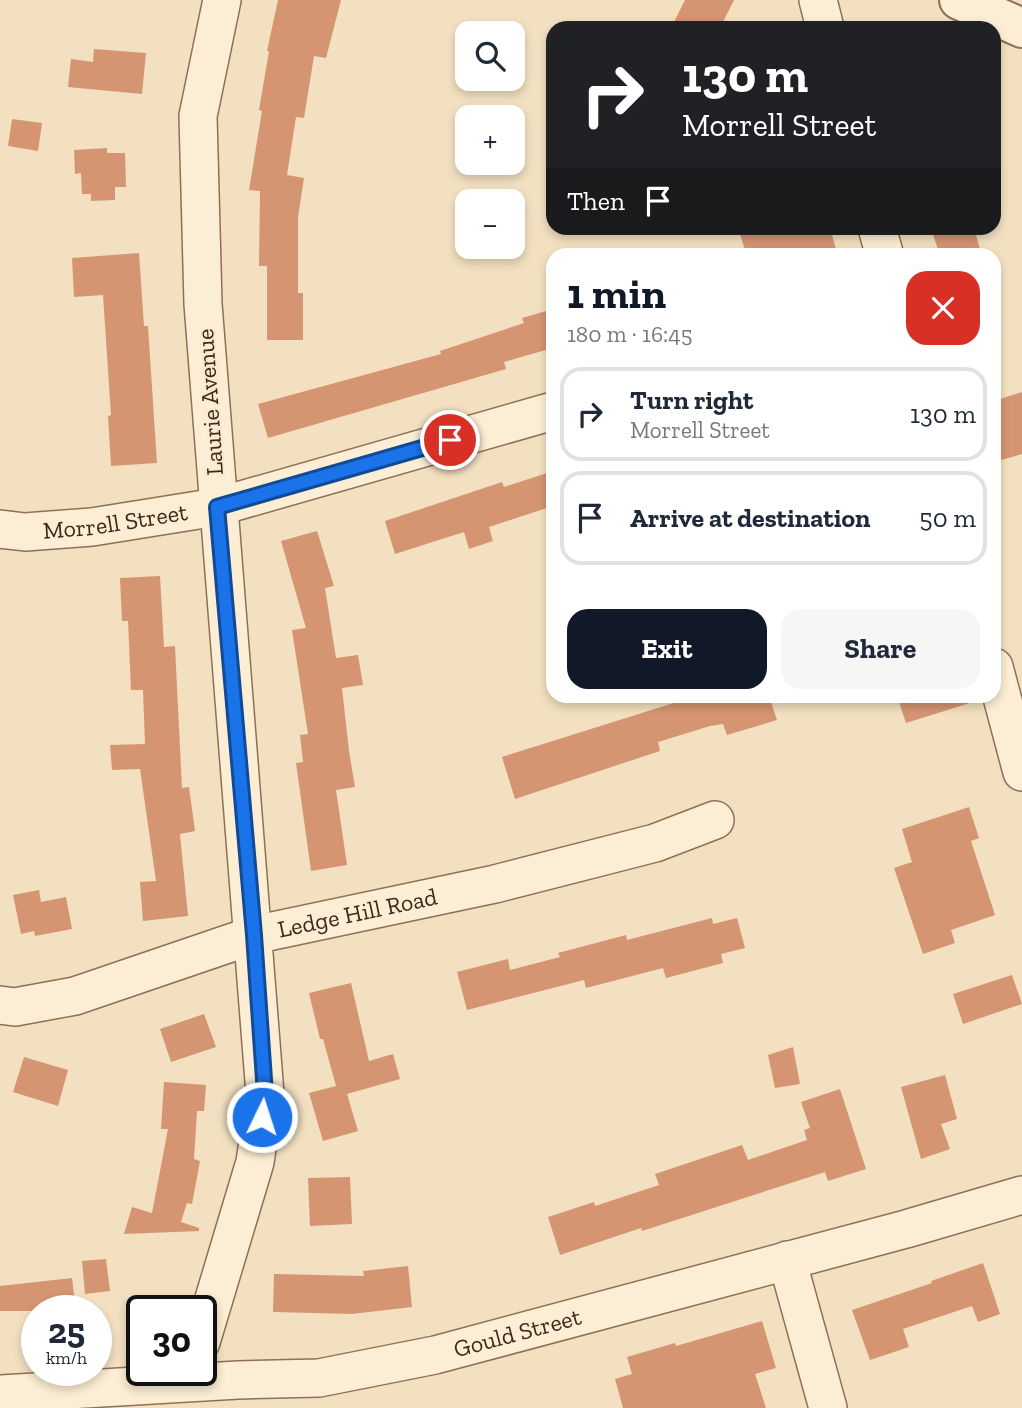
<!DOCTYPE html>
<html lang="en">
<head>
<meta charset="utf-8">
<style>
  :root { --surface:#fff; --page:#f6f6f7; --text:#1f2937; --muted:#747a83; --line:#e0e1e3; --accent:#111827 }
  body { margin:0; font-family:"Zilla Slab",serif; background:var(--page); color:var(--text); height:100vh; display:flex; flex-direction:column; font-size:26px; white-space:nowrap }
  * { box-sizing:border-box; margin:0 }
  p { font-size:23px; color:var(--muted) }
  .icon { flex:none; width:38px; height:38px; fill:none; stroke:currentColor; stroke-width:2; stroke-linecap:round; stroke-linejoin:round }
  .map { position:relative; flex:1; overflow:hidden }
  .sheet { position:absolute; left:546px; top:248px; width:455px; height:455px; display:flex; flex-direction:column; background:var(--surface); border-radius:21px; box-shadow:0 4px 10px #0003 }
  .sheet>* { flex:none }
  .guide { position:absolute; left:546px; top:21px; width:455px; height:214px; border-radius:21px; box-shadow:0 4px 10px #0003; background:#202124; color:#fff; overflow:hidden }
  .tools { position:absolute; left:455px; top:21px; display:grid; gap:14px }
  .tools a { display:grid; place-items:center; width:70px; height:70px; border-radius:14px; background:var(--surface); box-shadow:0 4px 10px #0003; font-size:35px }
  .speed { position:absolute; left:21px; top:1295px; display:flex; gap:14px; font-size:35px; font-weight:700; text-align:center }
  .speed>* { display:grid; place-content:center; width:91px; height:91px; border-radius:50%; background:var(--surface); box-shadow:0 4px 10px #0003; line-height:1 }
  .speed small { font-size:18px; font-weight:400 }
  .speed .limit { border:4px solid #111; border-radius:10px; background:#fff; color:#111 }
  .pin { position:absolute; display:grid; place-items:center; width:60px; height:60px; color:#fff; margin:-30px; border:4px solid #fff; border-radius:50%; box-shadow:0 2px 7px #0007 }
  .me { position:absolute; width:77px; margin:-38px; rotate:4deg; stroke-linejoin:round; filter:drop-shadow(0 0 5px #0008) }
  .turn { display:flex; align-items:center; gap:24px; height:147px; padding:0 21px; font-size:32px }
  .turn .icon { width:91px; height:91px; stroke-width:2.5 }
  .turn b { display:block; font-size:49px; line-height:60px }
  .then { display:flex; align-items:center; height:66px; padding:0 21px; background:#0003; gap:14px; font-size:26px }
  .round { display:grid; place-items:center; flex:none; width:74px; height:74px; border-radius:21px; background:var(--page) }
  .headline { display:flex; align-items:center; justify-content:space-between; height:119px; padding:0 21px }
  h1 { font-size:42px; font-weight:700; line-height:52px; color:var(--accent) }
  .button { display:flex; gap:14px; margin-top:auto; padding:14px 21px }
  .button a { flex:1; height:80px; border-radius:21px; background:var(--accent); color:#fff; font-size:28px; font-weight:700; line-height:80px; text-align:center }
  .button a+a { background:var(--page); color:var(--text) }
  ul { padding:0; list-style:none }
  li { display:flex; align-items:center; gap:21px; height:94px; margin:0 14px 10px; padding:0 7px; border:4px solid var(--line); border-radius:21px }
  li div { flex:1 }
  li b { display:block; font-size:26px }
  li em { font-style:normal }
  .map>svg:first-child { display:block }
  .building { fill:#d59572 }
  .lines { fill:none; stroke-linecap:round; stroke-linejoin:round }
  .minor-casing { stroke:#8e7056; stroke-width:40 }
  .tertiary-casing { stroke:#8e7056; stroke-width:42 }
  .minor { stroke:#fceed4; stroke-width:37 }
  .tertiary { stroke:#fceed4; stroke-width:38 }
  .route-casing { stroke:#114b97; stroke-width:18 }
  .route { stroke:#1a73e8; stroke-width:12 }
  .labels { text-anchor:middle; stroke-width:5; stroke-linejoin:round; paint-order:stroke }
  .street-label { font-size:24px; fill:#3c291c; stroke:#f9ebd1 }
</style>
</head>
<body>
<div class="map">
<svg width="1022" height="1408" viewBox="0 0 1022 1408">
  <rect width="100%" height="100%" fill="#f2e0c0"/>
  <!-- building -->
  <g class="building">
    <path d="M278,0H341L326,58L314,56L304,118L296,117L287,175L304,178L298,217V293H303V340H267V266H259L260,191L249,190L262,111L259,110L269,51H267Z"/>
    <path d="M685,0H734L720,28H671Z"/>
    <path d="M94,49L146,53L142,94L68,87L71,59L93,62Z"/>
    <path d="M12,119L42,123L38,151L8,146Z"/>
    <path d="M107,148V153H125L126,187H115V200L91,201V194H82L81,173L75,174L74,150Z"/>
    <path d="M738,228H830L838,256H747Z"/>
    <path d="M931,228H974L982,256H940Z"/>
    <path d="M139,253L144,326H148L157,463L111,466L108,416L111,415L103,295L74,297L72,258Z"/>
    <path d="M553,309V348L504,362L506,369L268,438L258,404L441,354L440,351L524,323L522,318Z"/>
    <path d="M1022,392V454L994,462V401Z"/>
    <path d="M553,471V506L489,527L493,541L469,549L464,532L395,554L385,521L502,482L504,487Z"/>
    <path d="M317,531L334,586L325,588L336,658L358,655L363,685L342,688L349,751L355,787L336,790L347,865L311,871L296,763L303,762L300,735L308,734L292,630L306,628L281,541Z"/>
    <path d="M160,576L164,647L175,646L182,788L189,787L195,831L180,834L188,916L143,921L140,882L156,881L140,769L112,770L110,745L145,744L143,690H131L128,621H122L120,578Z"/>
    <path d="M696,696H769L777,720L727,735L723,724L710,726L658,742L660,751L515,799L502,757Z"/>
    <path d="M897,696H972L973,702L906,723Z"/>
    <path d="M969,807L979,838L971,841L995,915L951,930L955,943L923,954L894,868L912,862L902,829Z"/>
    <path d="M39,890L41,902L66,897L72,929L35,936L34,931L21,934L13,895Z"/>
    <path d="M712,918L713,924L737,918L745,948L721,954L723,963L666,978L663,968L586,988L584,980L467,1010L457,972L508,959L510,970L560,957L558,953L626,935L627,940Z"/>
    <path d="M1012,975L1022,1004L963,1024L953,994Z"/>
    <path d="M351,983L369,1061L393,1054L400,1079L347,1094L358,1131L323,1141L309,1093L336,1086L323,1039H320L309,993Z"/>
    <path d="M204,1014L216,1047L171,1062L160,1029Z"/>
    <path d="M793,1047L800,1084L775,1088L768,1055Z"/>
    <path d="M24,1057L68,1070L58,1106L13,1092Z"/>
    <path d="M945,1075L957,1119L941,1124L950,1149L921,1159L901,1087Z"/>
    <path d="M164,1082L206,1085L204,1111H197L194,1159L200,1161L192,1204L187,1203L181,1222L199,1228V1231L124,1234L132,1207L152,1213L168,1129H161Z"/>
    <path d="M840,1089L866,1169L828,1181L825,1172L642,1231L641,1228L560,1255L548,1217L594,1202L595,1206L659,1185L655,1174L742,1145L748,1160L807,1140L804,1130L810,1128L801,1102Z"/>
    <path d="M350,1177L352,1224L310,1226L308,1178Z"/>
    <path d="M106,1259L110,1291L85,1294L82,1261Z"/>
    <path d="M983,1263L1000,1314L978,1322L972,1306L903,1329L909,1347L870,1360L852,1310L932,1283L931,1281Z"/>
    <path d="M408,1266L412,1307L352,1314L273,1312L274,1274L364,1276L363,1271Z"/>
    <path d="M72,1278L76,1311H0V1286Z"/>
    <path d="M762,1321L776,1368L755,1374L766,1408H623L615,1379L632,1374L627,1357L675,1343L676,1346Z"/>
  </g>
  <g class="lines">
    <!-- minor casing -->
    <g class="minor-casing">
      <g id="minor">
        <path d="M818,0L825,28"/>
        <path d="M877,228L885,256"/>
        <path id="s1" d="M0,529L25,532L92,527L217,507L553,411"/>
        <path d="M994,667L1022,772"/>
        <path id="s2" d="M0,1005L15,1007L75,996L254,935L495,884L655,843L715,820"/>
        <path d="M787,1260L828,1408"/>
        <path d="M201,1342L255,1162L265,1094L203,304L198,116L222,0"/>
        <path id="s3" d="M0,1394L238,1380L319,1378L435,1355L906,1229L1022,1195"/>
      </g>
    </g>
    <!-- tertiary casing -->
    <g class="tertiary-casing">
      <path id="tertiary" d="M959,0L1022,28"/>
    </g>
    <!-- minor -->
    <use href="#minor" class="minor"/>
    <!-- tertiary -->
    <use href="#tertiary" class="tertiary"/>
  </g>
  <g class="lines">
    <!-- route casing -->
    <g class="route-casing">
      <path id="route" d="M262,1117L265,1094L254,935L217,507L450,440"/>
    </g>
    <!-- route -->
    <use href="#route" class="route"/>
  </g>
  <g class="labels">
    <!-- street labels -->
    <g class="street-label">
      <text transform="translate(210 402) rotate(-94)" y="8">Laurie Avenue</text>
      <text dy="8" stroke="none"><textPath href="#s1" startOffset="116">Morrell Street</textPath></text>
      <text dy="8" stroke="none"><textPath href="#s2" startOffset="371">Ledge Hill Road</textPath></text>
      <text dy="8" stroke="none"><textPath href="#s3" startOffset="523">Gould Street</textPath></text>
    </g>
  </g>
</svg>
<div class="tools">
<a><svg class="icon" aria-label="search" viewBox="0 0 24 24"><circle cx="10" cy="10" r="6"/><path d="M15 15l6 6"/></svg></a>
<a>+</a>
<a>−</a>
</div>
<div class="speed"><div>25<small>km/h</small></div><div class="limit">30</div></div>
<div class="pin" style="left:450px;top:440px;background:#d93025"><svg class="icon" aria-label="arrive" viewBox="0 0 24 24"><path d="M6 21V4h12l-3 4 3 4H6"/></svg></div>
<svg class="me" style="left:262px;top:1117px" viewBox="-20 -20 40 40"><circle r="17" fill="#1a73e8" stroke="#fff" stroke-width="3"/><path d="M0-11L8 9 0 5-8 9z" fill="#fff"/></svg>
<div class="guide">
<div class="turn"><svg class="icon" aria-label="right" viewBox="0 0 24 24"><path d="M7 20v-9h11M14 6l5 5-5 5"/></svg><div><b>130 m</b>Morrell Street</div></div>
<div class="then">Then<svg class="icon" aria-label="arrive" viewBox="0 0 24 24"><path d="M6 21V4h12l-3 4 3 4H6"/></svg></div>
</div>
<section class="sheet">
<div class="headline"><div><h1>1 min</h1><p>180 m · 16:45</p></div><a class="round" style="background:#d93025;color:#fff"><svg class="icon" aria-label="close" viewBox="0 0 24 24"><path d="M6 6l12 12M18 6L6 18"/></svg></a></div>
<ul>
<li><svg class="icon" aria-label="right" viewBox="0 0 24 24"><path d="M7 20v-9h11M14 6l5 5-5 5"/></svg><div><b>Turn right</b><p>Morrell Street</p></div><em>130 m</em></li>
<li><svg class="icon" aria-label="arrive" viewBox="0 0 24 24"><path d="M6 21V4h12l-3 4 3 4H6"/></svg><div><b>Arrive at destination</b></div><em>50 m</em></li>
</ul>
<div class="button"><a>Exit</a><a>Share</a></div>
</section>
</div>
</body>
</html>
